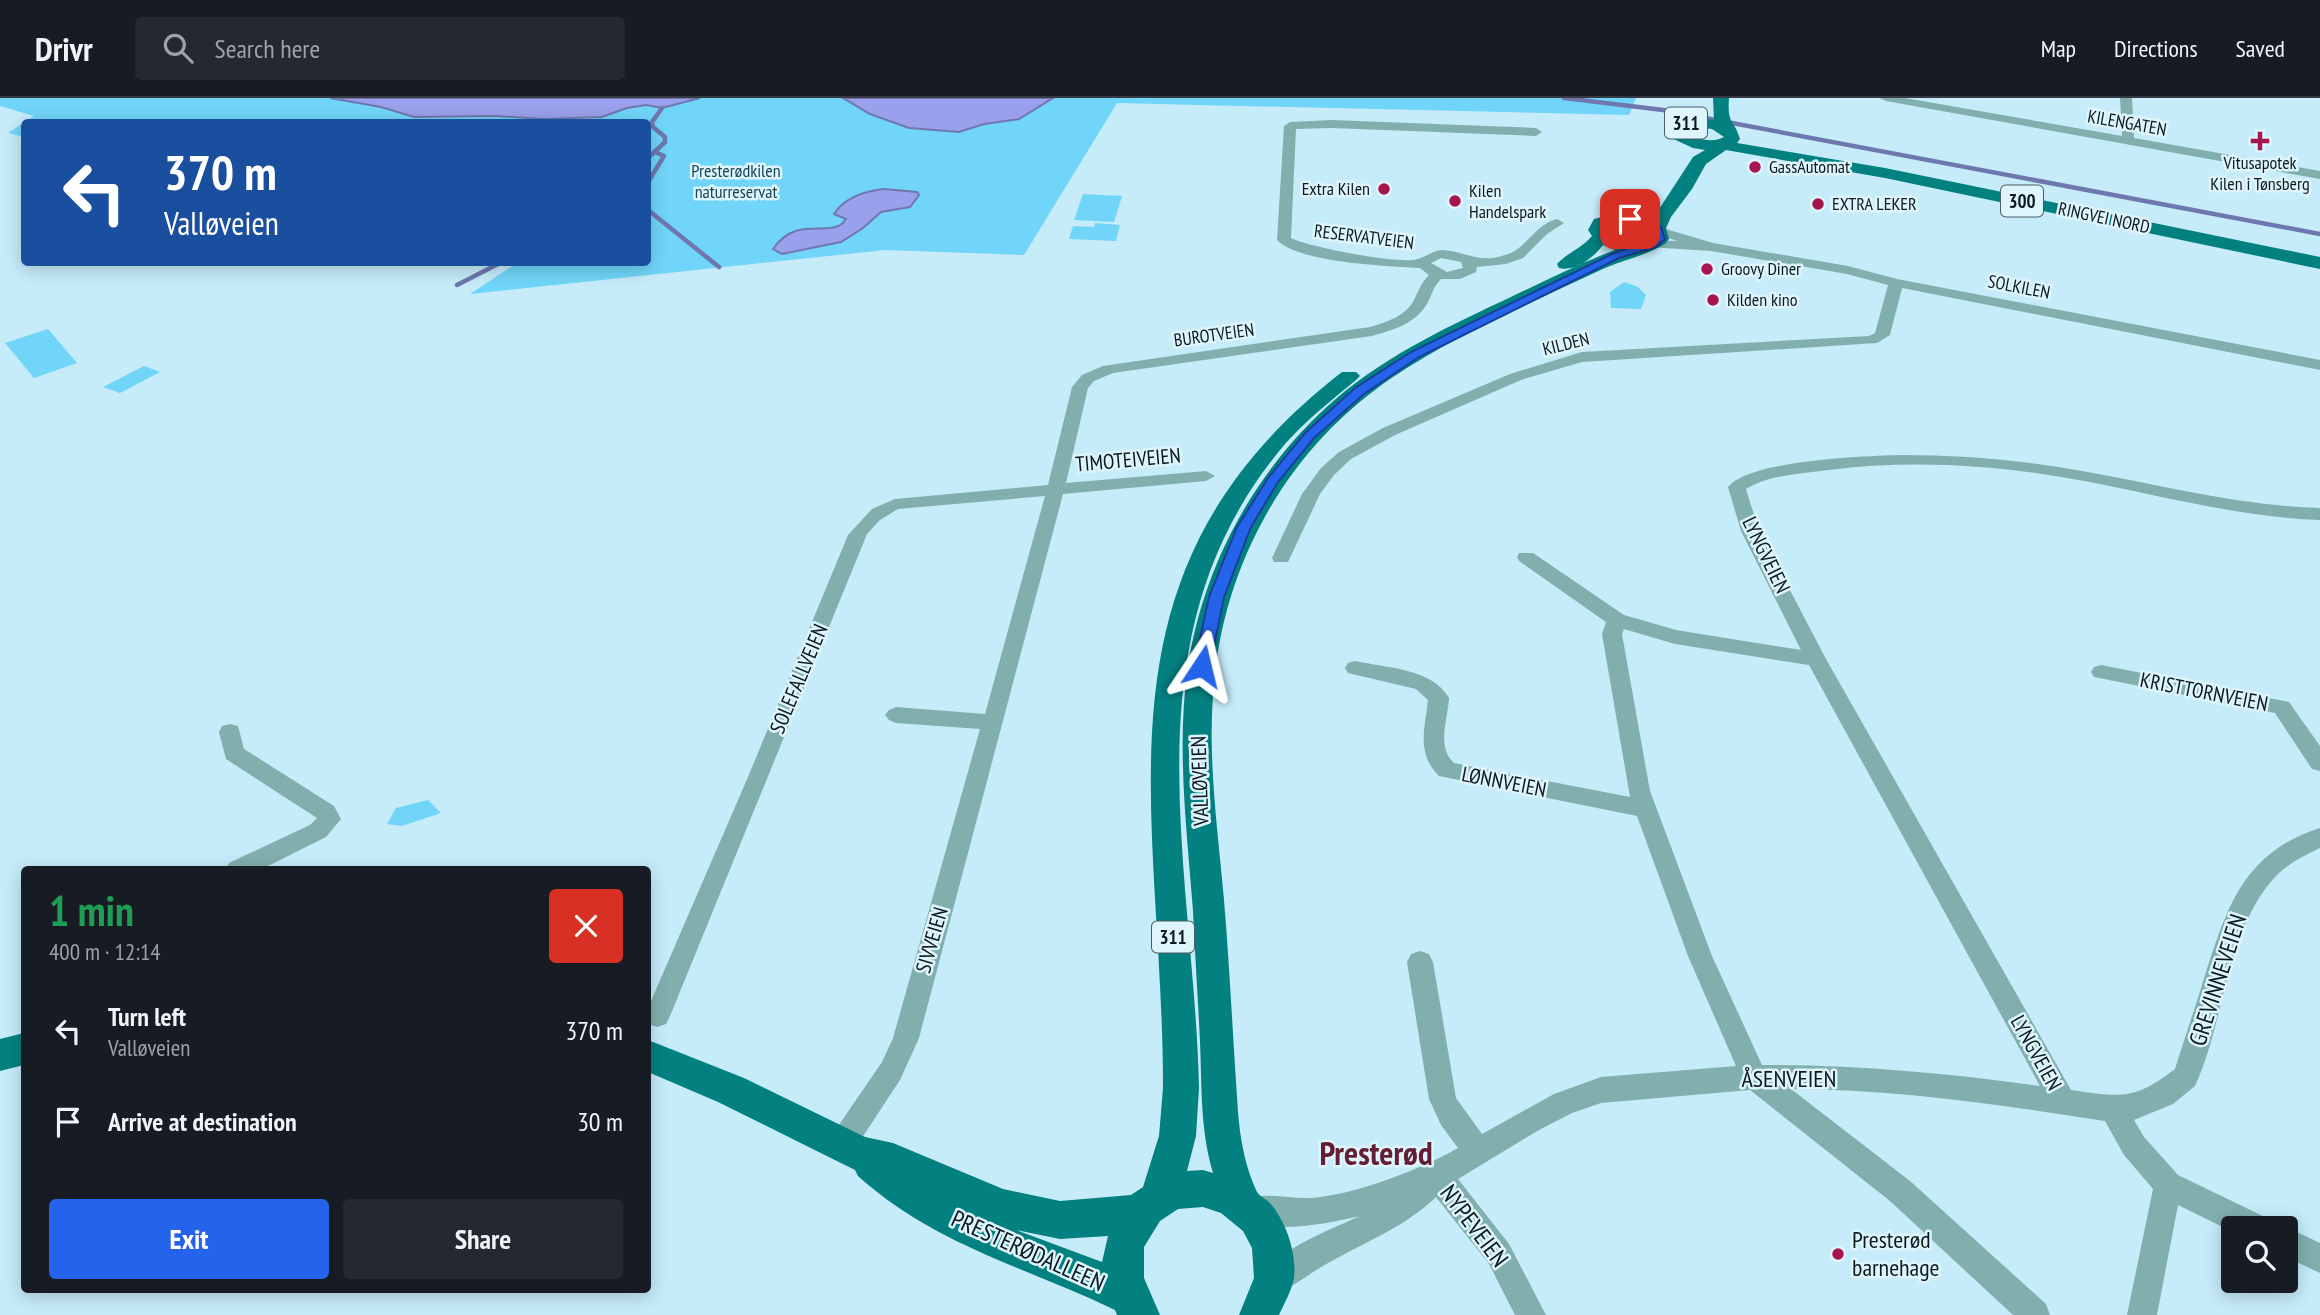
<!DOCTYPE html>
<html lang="en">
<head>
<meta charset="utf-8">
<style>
  :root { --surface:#171b24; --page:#242831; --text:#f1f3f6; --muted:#9ea1a6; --line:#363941; --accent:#2563eb }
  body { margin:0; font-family:"PT Sans Narrow",sans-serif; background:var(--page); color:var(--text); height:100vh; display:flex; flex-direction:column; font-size:26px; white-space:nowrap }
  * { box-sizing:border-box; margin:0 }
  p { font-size:23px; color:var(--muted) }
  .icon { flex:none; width:38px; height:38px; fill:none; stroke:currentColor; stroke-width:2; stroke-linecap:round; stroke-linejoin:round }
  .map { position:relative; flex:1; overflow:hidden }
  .drawer { position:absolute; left:21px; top:768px; width:630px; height:427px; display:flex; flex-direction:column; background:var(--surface); border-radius:7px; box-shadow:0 4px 18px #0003 }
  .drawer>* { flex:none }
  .guide { position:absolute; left:21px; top:21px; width:630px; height:147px; border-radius:7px; box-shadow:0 4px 18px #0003; background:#1a4fa0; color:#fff; overflow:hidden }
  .buttons { position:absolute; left:2221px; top:1118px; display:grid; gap:14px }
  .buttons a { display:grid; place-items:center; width:77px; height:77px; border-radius:7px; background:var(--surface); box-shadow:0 4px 18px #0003; font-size:35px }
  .pin { position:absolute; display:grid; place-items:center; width:60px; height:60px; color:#fff; margin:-30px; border-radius:14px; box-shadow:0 4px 10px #0006 }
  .me { position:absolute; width:77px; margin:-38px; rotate:10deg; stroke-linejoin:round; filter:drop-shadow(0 0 5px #0008) }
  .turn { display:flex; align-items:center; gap:24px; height:147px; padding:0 28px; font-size:32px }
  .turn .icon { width:91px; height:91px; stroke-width:2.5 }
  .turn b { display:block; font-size:49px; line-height:60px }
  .round { display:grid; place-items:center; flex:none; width:74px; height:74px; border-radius:7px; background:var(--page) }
  .summary { display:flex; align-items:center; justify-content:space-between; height:119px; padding:0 28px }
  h1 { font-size:42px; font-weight:700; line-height:52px; color:#1e9e55 }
  .button { display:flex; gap:14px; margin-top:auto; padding:14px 28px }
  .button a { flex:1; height:80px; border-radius:7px; background:var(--accent); color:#fff; font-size:28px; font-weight:700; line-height:80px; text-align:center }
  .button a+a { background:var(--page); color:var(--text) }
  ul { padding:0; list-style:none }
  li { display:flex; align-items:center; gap:21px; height:91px; padding:0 28px }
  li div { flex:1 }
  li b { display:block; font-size:26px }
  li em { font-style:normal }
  header { display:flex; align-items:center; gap:42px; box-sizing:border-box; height:98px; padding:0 35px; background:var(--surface); border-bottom:2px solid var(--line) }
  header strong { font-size:33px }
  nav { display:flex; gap:38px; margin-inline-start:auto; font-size:24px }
  .search { width:490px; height:63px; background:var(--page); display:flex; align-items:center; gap:18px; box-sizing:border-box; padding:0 24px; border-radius:7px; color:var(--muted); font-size:26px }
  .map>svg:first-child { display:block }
  .green { fill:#70d5f8 }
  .water { fill:#9aa0eb; stroke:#6f78ae; stroke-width:2 }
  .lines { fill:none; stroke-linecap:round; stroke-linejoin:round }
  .stream { stroke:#6f78ae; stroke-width:4.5 }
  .minor { fill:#81afae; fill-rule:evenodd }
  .major { fill:#038181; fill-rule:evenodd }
  .route { fill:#2563eb; stroke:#184099; stroke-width:2 }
  .poi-dot { fill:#a7154e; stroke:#dff5fe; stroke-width:2.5 }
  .labels { text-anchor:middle; stroke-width:5; stroke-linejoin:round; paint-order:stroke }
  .far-street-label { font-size:18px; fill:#0c1a1f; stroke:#dff5fe }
  .far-poi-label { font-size:18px; fill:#0c1a1f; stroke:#dff5fe; text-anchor:start }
  .far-park-label { font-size:18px; fill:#174555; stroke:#dff5fe }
  .shield { fill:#dff5fe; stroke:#4b5c62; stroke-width:2 }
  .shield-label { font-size:19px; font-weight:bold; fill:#0c1a1f }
  .street-label { font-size:21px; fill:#0c1a1f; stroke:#dff5fe }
  .near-street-label { font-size:24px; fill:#0c1a1f; stroke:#dff5fe }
  .near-poi-label { font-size:24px; fill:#0c1a1f; stroke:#dff5fe; text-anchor:start }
  .near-district-label { font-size:33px; font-weight:bold; fill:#631e33; stroke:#dff5fe }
</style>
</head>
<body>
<header>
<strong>Drivr</strong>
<div class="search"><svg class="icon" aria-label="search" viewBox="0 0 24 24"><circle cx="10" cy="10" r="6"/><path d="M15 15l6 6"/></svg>Search here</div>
<nav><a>Map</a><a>Directions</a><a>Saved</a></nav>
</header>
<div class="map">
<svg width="2320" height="1217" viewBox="0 0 2320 1217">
  <rect width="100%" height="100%" fill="#c6ebf9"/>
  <!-- green -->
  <g class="green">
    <path d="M0,0H1636L1629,17L1117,5L1024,157L885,152L470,196L517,165L648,164V24H24V39L8,35L34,18L0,8Z"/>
    <path d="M1083,96L1122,98L1114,124L1074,122Z"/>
    <path d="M1095,125L1120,127L1116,143L1069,141L1073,128L1094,129Z"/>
    <path d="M1624,184L1638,189L1646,197L1641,211L1611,210L1610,194Z"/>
    <path d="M48,231L77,265L34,280L5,245Z"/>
    <path d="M144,268L160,274L120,295L103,289Z"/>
    <path d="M428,702L441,715L402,728L387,726L396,710Z"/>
  </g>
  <!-- water -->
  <g class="water">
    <path d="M330,0H700L662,10L646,7L627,10L602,19L544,21L495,18L414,19L381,9Z"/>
    <path d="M843,0H1053L1019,21L984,26L959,34L909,30L870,16Z"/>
    <path d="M884,91L917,94L919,97L910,109L881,114L863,130L841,144L782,156L773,151C799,114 832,143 846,121L834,116C845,99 865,93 884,91Z"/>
  </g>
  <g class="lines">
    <!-- stream -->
    <g class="stream">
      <path d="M1564,0L1663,12L2320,136"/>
      <path d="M648,60L665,44V39L653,29L652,24L662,10"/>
      <path d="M648,84L664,58L655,54"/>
      <path d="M648,112L719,169"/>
      <path d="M457,187L502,164"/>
    </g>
    <!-- minor -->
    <g class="minor">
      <path d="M1880,0H1905L2122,38L2120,0H2132L2134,40L2320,73V81L1886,3Z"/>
      <path d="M1332,22L1536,30L1542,34L1536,38L1332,30L1296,31L1291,140C1308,149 1401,167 1418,161C1426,159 1433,152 1443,152C1467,154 1479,166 1505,157C1528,150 1534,127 1557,121L1564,125L1547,136L1523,160L1506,166L1477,169L1476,174L1460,181H1441C1433,189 1432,197 1427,206C1415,226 1393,232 1372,238L1113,275L1094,283L1088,290L1066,385L1206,373L1215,378L1206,383L1063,396L919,940L900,982L852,1055L842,1059L832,1055L828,1046L832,1037L882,964L893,940L980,631L896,625L889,622L885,617L889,612L896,609L985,616L1045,398L898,411L880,422L867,436L670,918L666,926L657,929L648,926V910L748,679L848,437L872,411L895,401L1048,387L1072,289L1082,277L1103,268L1370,229C1387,224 1406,218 1414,202C1419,192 1421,185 1429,177L1420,170C1387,168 1299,165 1277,142L1284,28L1290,24ZM1441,160L1461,164L1463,170L1447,174L1431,165Z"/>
      <path d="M1659,129L1713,145L1848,168L1897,181L2320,262V272L1902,190L1890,237L1877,245L1582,264L1521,282L1395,337L1351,361L1334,377L1320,396L1288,464H1274L1272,460L1302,396L1321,370L1339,354L1383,330L1510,276L1582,254L1869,238L1875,235L1888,187L1847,176L1711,153L1648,149L1646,146L1653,142L1678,143L1654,136V130Z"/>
      <path d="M1901,357C1962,357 2022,362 2082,373C2162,387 2239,408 2320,410V422C2239,419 2163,398 2084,383C2000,367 1913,361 1829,372C1801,376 1771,376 1746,391L1759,433L1826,561L2071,992C2121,999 2133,1003 2175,971C2185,939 2196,907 2206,874C2228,806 2245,754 2320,730V750C2304,758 2288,765 2275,779C2226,832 2225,923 2195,988L2173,1006L2134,1022L2144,1039L2178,1077L2267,1120L2271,1130H2233V1134L2178,1107L2157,1217H2127L2153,1091L2124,1057L2105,1023C2001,1007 1896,991 1791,991L1910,1083L2046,1206L2050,1217H2013L1890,1103L1750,992L1601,1005L1572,1015L1539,1032L1458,1081L1509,1146L1546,1217H1515L1489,1166L1436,1099C1405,1129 1367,1143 1330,1164C1311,1174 1294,1189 1274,1197L1263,1193L1259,1182C1271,1154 1332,1131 1360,1118C1325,1126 1276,1136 1242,1122L1238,1112L1242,1102C1263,1093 1288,1101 1311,1100C1354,1097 1422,1071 1458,1050L1441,1027L1429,1001L1407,864L1411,856L1420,853L1429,856L1433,864L1456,1000L1482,1036L1554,996L1601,979L1736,968L1688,858L1637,718L1439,678C1416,655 1425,631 1428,602L1416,591L1348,575L1345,570L1348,565L1355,563C1386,570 1432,570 1449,600C1448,621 1436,649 1454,665L1630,699L1602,536L1606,524L1519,463L1517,459L1519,455H1533L1624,517L1676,532L1801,552L1741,433L1728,389C1750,362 1865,358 1901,357ZM1624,531L1675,546L1809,567L2040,988C1947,975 1855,967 1762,967L1712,858L1650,693L1622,536Z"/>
      <path d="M2101,567L2289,604L2320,648V673L2312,671L2275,615L2094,579L2091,574L2094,569Z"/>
      <path d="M230,626L238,628L244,651L334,708L341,721L326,739L260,772H225L229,765L310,727L317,720L226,661L219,634L222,628Z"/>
      <path d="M2286,1129L2320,1145V1175L2286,1159V1130H2283Z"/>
    </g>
    <!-- major -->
    <g class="major">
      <path d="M1713,0H1729C1727,27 1734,21 1740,41L1737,45L1885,70L2320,159V171L1885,80L1726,52L1706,66L1692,91L1671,119L1666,130L1669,141L1666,145C1649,157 1625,161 1605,170C1533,204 1459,235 1393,279C1286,351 1221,469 1213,597C1208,665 1218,734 1224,802C1230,873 1233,944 1238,1014C1240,1040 1245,1068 1256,1092C1259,1099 1265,1100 1270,1105C1286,1123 1297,1156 1294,1180C1292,1192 1284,1206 1279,1217H1239L1254,1180L1252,1150L1243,1133L1221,1115L1203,1109L1178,1111L1160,1123L1144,1149V1180L1160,1217H1117L1115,1212C1024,1168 936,1148 858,1078L855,1072L718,1004L648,974V942L744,980L865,1039L893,1045L1003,1091L1060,1103L1131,1097L1143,1089L1159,1038L1163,990C1163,707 1081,476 1342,274H1356L1360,278L1356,282C1332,302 1306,322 1285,346C1123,537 1194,765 1199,990L1196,1038L1187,1073L1203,1072L1213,1075C1200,1031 1202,989 1200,944C1198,901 1195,857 1193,813C1187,732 1176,649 1188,568C1204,464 1258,367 1338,299C1389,256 1451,227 1511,199C1545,183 1580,165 1615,152L1603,147C1594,159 1576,174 1559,170L1557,166C1567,155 1582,150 1592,138L1588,132L1594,121L1619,115L1652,122L1693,59L1705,52L1693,50L1669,39L1668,29C1680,18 1699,19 1714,22ZM1696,29L1712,31L1724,39C1710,46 1696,40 1683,34ZM1619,125L1636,128L1650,136L1651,139C1635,148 1618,144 1606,132L1607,128ZM1016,1132L1060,1141L1108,1138L1102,1164Z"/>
      <path d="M24,935V967L0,973V941Z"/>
    </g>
  </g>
  <!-- route -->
  <path class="route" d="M1627,118L1661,129L1665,141L1656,149L1619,160L1419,259L1364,296L1314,340L1278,384L1251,429L1224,499L1210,568L1207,572H1196L1194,568L1209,499L1237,429L1268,380L1305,335L1355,290L1411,254L1612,156L1655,140L1652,133L1627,123Z"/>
  <!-- markers -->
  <g class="poi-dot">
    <path d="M2256.5 32.5h7v7h7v7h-7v7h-7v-7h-7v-7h7z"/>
    <circle cx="1755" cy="69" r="7"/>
    <circle cx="1384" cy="91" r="7"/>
    <circle cx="1455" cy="103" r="7"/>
    <circle cx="1818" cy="106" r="7"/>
    <circle cx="1707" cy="171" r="7"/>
    <circle cx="1713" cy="202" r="7"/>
    <circle cx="1838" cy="1156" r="7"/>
  </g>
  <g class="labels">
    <!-- far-street labels -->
    <g class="far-street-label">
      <text transform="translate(2127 25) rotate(10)" y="6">KILENGATEN</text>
      <text transform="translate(2104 120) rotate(12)" y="6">RINGVEI NORD</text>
      <text transform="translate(1364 139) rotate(7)" y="6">RESERVATVEIEN</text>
      <text transform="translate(2019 189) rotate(11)" y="6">SOLKILEN</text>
      <text transform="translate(1214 237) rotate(-8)" y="6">BUROTVEIEN</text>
      <text transform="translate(1566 246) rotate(-14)" y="6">KILDEN</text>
    </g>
    <!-- far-poi labels -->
    <g class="far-poi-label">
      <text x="2260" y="71" text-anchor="middle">Vitusapotek<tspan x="2260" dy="21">Kilen i Tønsberg</tspan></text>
      <text x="1769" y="75">GassAutomat</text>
      <text x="1370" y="97" text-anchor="end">Extra Kilen</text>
      <text x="1469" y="99">Kilen<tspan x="1469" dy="21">Handelspark</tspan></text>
      <text x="1832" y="112">EXTRA LEKER</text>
      <text x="1721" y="177">Groovy Diner</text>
      <text x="1727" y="208">Kilden kino</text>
    </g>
    <!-- far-park labels -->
    <g class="far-park-label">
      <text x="736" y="79">Presterødkilen<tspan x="736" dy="21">naturreservat</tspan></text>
    </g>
    <!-- shield labels -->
    <g class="shield">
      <rect x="1665" y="9.5" width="42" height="31" rx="5"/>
      <rect x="2001" y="87.5" width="42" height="31" rx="5"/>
      <rect x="1152" y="823.5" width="42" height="31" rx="5"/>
    </g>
    <g class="shield-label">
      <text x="1686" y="32">311</text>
      <text x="2022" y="110">300</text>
      <text x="1173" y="846">311</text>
    </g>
    <!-- street labels -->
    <g class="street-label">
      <text transform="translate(1128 362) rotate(-5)" y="7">TIMOTEIVEIEN</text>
      <text transform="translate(1766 457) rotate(64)" y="7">LYNGVEIEN</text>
      <text transform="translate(799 581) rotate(-67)" y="7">SOLEFALLVEIEN</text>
      <text transform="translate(2204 594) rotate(11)" y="7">KRISTTORNVEIEN</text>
      <text transform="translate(1200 683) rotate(-92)" y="7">VALLØVEIEN</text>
      <text transform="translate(1504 684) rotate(11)" y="7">LØNNVEIEN</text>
      <text transform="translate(932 842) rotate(-74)" y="7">SIVVEIEN</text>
      <text transform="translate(2036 955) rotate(61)" y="7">LYNGVEIEN</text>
    </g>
    <!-- near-street labels -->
    <g class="near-street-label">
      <text transform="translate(2218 882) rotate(-72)" y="8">GREVINNEVEIEN</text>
      <text x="1789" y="989">ÅSENVEIEN</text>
      <text transform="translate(1474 1128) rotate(53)" y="8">NYPEVEIEN</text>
      <text transform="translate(1028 1153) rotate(24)" y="8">PRESTERØDALLEEN</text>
    </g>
    <!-- near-poi labels -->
    <g class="near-poi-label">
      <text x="1852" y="1150">Presterød<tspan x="1852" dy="28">barnehage</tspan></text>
    </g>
    <!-- near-district labels -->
    <g class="near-district-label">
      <text x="1376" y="1067">Presterød</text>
    </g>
  </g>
</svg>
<div class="buttons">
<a><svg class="icon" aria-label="search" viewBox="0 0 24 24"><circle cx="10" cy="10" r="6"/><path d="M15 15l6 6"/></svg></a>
</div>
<div class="pin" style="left:1630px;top:121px;background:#d93025"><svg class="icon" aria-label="arrive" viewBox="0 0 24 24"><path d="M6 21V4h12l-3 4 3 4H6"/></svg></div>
<svg class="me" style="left:1202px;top:568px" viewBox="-20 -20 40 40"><path d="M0-17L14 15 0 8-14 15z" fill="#2563eb" stroke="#fff" stroke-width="4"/></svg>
<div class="guide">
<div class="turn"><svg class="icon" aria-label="left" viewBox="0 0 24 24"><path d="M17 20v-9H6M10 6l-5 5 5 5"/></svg><div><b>370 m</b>Valløveien</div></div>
</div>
<section class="drawer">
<div class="summary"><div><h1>1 min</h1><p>400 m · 12:14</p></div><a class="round" style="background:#d93025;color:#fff"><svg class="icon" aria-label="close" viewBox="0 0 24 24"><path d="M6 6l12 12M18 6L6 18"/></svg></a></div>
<ul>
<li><svg class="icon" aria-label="left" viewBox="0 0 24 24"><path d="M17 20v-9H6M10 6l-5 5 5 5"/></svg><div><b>Turn left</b><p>Valløveien</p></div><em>370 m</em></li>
<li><svg class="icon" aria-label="arrive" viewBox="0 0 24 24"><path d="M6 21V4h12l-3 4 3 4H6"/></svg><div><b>Arrive at destination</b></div><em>30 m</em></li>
</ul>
<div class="button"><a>Exit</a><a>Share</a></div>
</section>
</div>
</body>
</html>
